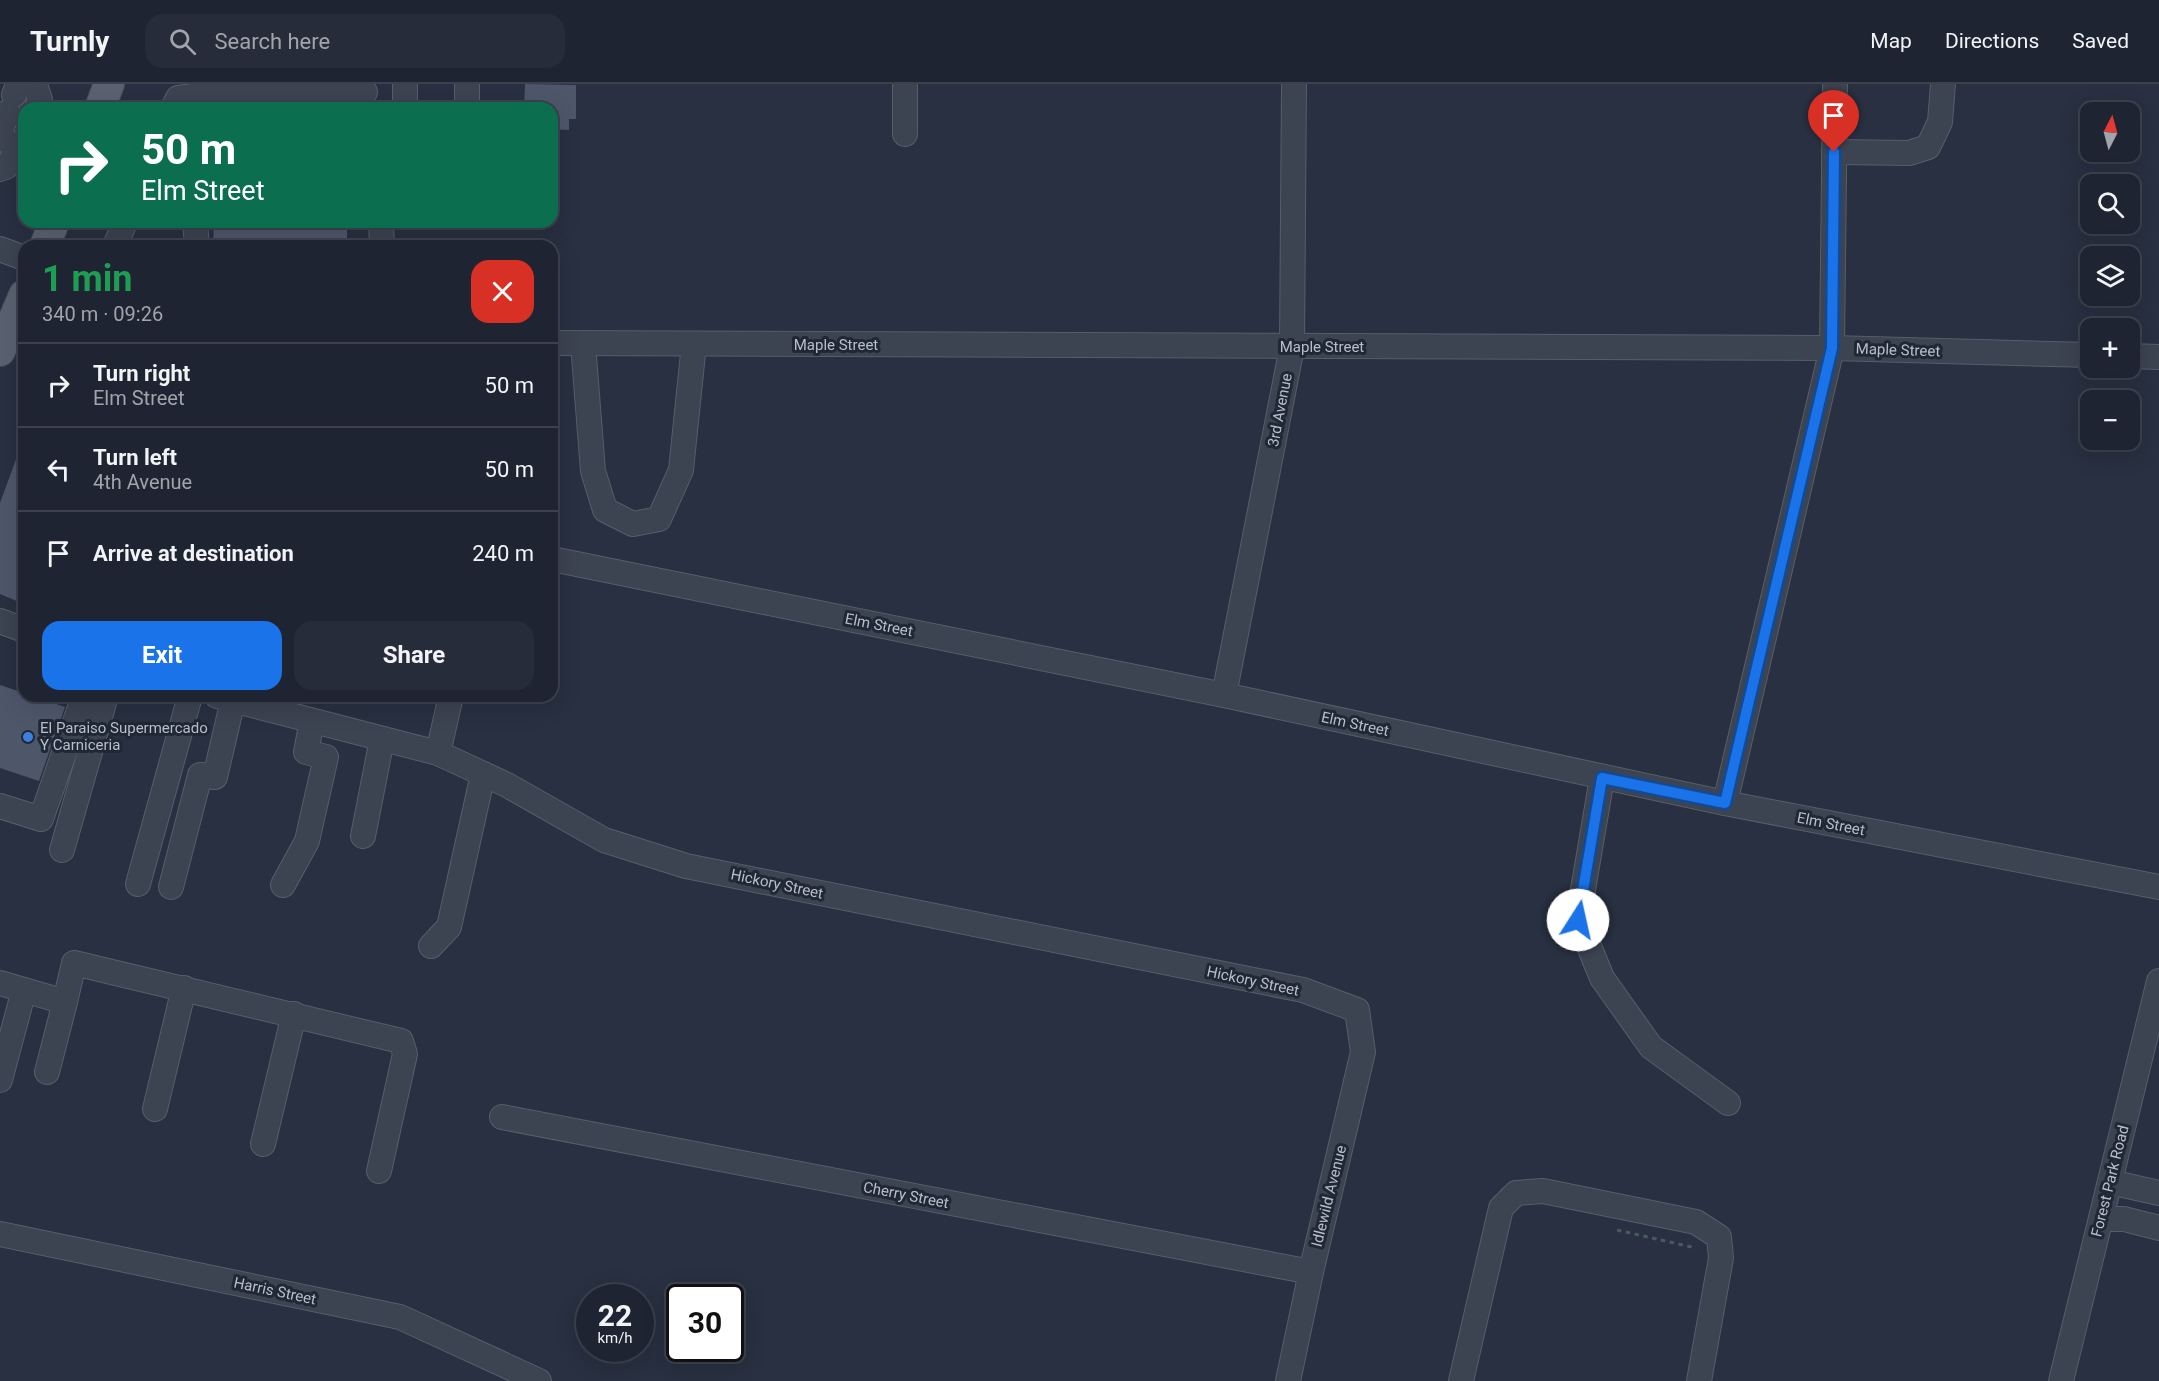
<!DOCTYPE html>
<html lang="en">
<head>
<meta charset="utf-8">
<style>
  :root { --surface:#1e2431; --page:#262c39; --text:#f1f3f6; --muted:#a1a4ab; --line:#3c414d; --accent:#1a73e8 }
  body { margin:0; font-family:Roboto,sans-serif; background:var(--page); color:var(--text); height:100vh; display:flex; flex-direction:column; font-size:22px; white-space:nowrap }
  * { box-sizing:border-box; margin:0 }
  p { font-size:20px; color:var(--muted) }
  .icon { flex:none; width:33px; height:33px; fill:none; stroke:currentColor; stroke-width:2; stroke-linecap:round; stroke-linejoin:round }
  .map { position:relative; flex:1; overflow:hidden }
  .drawer { position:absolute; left:18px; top:156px; width:540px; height:462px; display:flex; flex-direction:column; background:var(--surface); border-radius:18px; box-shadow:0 6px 24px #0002,0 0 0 2px var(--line) }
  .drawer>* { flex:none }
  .hud { position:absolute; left:18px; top:18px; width:540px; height:126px; border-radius:18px; box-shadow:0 6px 24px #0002,0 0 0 2px var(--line); background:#0b6e4f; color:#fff; overflow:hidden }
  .needle { width:39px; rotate:6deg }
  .tools { position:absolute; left:2080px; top:18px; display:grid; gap:12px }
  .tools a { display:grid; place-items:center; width:60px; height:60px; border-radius:12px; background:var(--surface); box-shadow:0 6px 24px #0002,0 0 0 2px var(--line); font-size:30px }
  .speed { position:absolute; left:576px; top:1200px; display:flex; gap:12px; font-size:30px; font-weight:700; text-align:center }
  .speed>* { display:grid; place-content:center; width:78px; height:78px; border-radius:50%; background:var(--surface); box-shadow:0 6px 24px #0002,0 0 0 2px var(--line); line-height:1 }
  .speed small { font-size:15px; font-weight:400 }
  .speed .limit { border:3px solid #111; border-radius:9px; background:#fff; color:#111 }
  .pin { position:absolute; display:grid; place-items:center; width:51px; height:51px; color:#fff; margin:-62px -26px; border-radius:50% 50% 50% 0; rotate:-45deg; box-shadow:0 0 6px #0007 }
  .pin .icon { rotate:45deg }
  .me { position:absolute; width:66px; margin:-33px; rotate:10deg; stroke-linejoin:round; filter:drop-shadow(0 0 4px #0008) }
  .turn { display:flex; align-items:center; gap:21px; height:126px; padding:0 24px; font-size:27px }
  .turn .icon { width:78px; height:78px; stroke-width:2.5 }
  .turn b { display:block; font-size:42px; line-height:51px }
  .round { display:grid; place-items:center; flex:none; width:63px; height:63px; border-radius:18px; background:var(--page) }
  .overview { display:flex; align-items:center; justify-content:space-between; height:102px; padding:0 24px }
  h1 { font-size:36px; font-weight:700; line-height:45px; color:#1e9e55 }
  .cta { display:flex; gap:12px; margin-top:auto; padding:12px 24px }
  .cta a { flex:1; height:69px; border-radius:18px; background:var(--accent); color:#fff; font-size:24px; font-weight:700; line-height:69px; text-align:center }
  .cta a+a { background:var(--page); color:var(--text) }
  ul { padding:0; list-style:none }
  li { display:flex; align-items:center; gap:18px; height:84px; padding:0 24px; border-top:2px solid var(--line) }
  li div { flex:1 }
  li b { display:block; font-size:22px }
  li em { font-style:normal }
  header { display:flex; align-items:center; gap:36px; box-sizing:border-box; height:84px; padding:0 30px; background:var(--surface); border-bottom:2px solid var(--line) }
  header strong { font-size:28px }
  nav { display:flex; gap:33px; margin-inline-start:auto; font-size:21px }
  .search { width:420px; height:54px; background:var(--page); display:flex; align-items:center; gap:15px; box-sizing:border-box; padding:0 21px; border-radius:18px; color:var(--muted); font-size:22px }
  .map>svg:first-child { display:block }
  .building { fill:#4e576a }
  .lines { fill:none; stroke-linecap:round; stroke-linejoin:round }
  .minor-casing { stroke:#575e6b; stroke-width:26 }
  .major-casing { stroke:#454c5a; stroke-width:32 }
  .path { stroke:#485a5f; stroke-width:3; stroke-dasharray:4.5 4.5; stroke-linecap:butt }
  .minor { stroke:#3c4351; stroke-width:24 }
  .major { stroke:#5a6271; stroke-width:30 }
  .route-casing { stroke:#114b97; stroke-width:15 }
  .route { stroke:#1a73e8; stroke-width:10 }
  .shop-dot { fill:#3f7fe0; stroke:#202836; stroke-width:2 }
  .labels { text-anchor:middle; stroke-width:6; stroke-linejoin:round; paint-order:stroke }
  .street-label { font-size:15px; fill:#b9becb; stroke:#202836 }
  .poi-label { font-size:15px; fill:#b9becb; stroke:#202836; text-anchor:start }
</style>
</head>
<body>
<header>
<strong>Turnly</strong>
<div class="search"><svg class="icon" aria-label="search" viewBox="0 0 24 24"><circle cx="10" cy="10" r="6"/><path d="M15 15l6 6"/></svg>Search here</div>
<nav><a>Map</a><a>Directions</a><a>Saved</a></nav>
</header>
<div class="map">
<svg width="2159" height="1297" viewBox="0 0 2159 1297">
  <rect width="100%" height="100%" fill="#283041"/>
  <!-- building -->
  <g class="building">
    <path d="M525,0L576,1V35H569V46L552,45V24H524Z"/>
    <path d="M214,138H347V162H213Z"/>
    <path d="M22,359H24V520L0,510V419Z"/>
    <path d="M0,601L24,609V612H33L65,623L39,697L0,684Z"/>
  </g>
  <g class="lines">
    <!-- minor casing -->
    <g class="minor-casing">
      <g id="minor">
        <path d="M35,0L40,16L37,24"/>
        <path d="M14,11L18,0"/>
        <path d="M173,24L178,14L230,7L365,8"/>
        <path d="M405,24V0"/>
        <path d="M467,24V0"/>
        <path d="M0,48L8,28"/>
        <path d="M905,50V0"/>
        <path d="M0,54L24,64"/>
        <path d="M1834,68L1909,69L1928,63L1940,38L1943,0"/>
        <path d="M0,85L6,83L24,58"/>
        <path d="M195,138L197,162"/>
        <path d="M381,138L382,162"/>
        <path d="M115,162L125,138"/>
        <path d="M0,165L24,174"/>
        <path d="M552,259L1832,264L2091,271"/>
        <path d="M583,260L593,387L605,426L633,440L659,435L681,386L694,260"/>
        <path d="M2130,272L2159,273"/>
        <path d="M552,475L1224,611L1725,719L2159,803"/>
        <path d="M0,537L24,546"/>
        <path d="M1224,611L1292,263L1294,0"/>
        <path d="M217,612L438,669L507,701L604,756L686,782L1303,906L1357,926L1363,968L1311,1188L1288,1297"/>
        <path d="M438,669L451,612"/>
        <path d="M1602,694L1578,835L1602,894L1651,963L1728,1019"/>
        <path d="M1725,719L1832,264L1835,0"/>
        <path d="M0,722L41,735L84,612"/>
        <path d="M363,752L382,655"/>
        <path d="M62,766L106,612"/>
        <path d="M138,800L190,612"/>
        <path d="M283,801L307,757L326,673L306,668L312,637"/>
        <path d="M171,803L200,691L215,693L233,616"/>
        <path d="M431,862L449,843L483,690"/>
        <path d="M0,899L65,918L74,879L401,957L405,970L379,1087"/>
        <path d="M47,988L65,918"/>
        <path d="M0,996L24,906"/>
        <path d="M155,1025L184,904"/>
        <path d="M502,1033L1311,1188"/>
        <path d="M263,1060L294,930"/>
        <path d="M2110,1098L2159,1109"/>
        <path d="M2101,1135H2124L2159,1144"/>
        <path d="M0,1150L400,1233L539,1297"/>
        <path d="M1461,1297L1501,1124L1516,1109L1543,1107L1696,1138L1719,1153L1721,1174L1699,1297"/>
        <path d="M2061,1297L2159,897"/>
      </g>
    </g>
    <!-- major casing -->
    <g class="major-casing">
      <g id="major">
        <path d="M100,24L109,0"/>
        <path d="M45,162L54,138"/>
        <path d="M0,267L24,211"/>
      </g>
    </g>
    <!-- path -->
    <path class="path" d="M1617,1146L1696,1164"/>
    <!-- minor -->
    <use href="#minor" class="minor"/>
    <!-- major -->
    <use href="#major" class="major"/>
  </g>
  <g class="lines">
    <!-- route casing -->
    <g class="route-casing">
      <path id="route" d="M1578,836L1602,694L1725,719L1832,264L1834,68"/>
    </g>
    <!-- route -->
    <use href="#route" class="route"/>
  </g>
  <!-- markers -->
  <circle class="shop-dot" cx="28" cy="653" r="6"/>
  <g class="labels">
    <!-- street labels -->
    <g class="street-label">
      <text x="836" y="266">Maple Street</text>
      <text x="1322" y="268">Maple Street</text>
      <text transform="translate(1898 266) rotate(2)" y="5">Maple Street</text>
      <text transform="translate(1280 326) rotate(-79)" y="5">3rd Avenue</text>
      <text transform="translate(879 541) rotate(11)" y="5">Elm Street</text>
      <text transform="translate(1355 640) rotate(12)" y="5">Elm Street</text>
      <text transform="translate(1831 740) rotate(11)" y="5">Elm Street</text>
      <text transform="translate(777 800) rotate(12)" y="5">Hickory Street</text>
      <text transform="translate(1253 897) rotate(12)" y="5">Hickory Street</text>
      <text transform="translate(2110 1097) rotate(-76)" y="5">Forest Park Road</text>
      <text transform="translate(906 1111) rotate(11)" y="5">Cherry Street</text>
      <text transform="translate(1329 1112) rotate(-76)" y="5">Idlewild Avenue</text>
      <text transform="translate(275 1207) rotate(12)" y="5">Harris Street</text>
    </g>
    <!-- poi labels -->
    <g class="poi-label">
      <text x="40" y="649">El Paraiso Supermercado<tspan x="40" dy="17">Y Carniceria</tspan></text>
    </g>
  </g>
</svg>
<div class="tools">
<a><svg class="needle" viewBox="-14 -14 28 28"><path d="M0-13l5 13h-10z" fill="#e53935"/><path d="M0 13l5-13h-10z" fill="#a1a4ab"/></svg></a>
<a><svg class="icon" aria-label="search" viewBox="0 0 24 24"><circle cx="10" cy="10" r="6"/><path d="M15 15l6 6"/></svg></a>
<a><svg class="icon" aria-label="layers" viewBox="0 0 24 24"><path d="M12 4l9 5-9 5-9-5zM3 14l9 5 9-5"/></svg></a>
<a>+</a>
<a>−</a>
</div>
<div class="speed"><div>22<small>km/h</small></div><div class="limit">30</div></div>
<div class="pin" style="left:1834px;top:68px;background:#d93025"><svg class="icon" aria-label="arrive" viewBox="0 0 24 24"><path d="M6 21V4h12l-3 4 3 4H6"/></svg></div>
<svg class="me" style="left:1578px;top:836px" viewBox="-20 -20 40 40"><circle r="19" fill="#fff"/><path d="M0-13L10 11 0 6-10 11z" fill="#1a73e8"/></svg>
<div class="hud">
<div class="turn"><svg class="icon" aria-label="right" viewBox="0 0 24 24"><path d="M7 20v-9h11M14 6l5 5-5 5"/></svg><div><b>50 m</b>Elm Street</div></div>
</div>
<section class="drawer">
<div class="overview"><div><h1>1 min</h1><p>340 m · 09:26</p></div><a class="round" style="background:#d93025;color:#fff"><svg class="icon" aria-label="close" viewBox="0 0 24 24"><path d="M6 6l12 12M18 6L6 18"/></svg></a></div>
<ul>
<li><svg class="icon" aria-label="right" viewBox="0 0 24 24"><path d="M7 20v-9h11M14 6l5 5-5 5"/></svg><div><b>Turn right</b><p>Elm Street</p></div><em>50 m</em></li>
<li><svg class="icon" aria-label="left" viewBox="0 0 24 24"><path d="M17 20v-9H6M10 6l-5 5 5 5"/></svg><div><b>Turn left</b><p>4th Avenue</p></div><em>50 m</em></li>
<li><svg class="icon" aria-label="arrive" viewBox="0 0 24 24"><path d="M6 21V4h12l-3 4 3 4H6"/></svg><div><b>Arrive at destination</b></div><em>240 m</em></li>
</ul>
<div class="cta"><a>Exit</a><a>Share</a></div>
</section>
</div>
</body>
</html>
